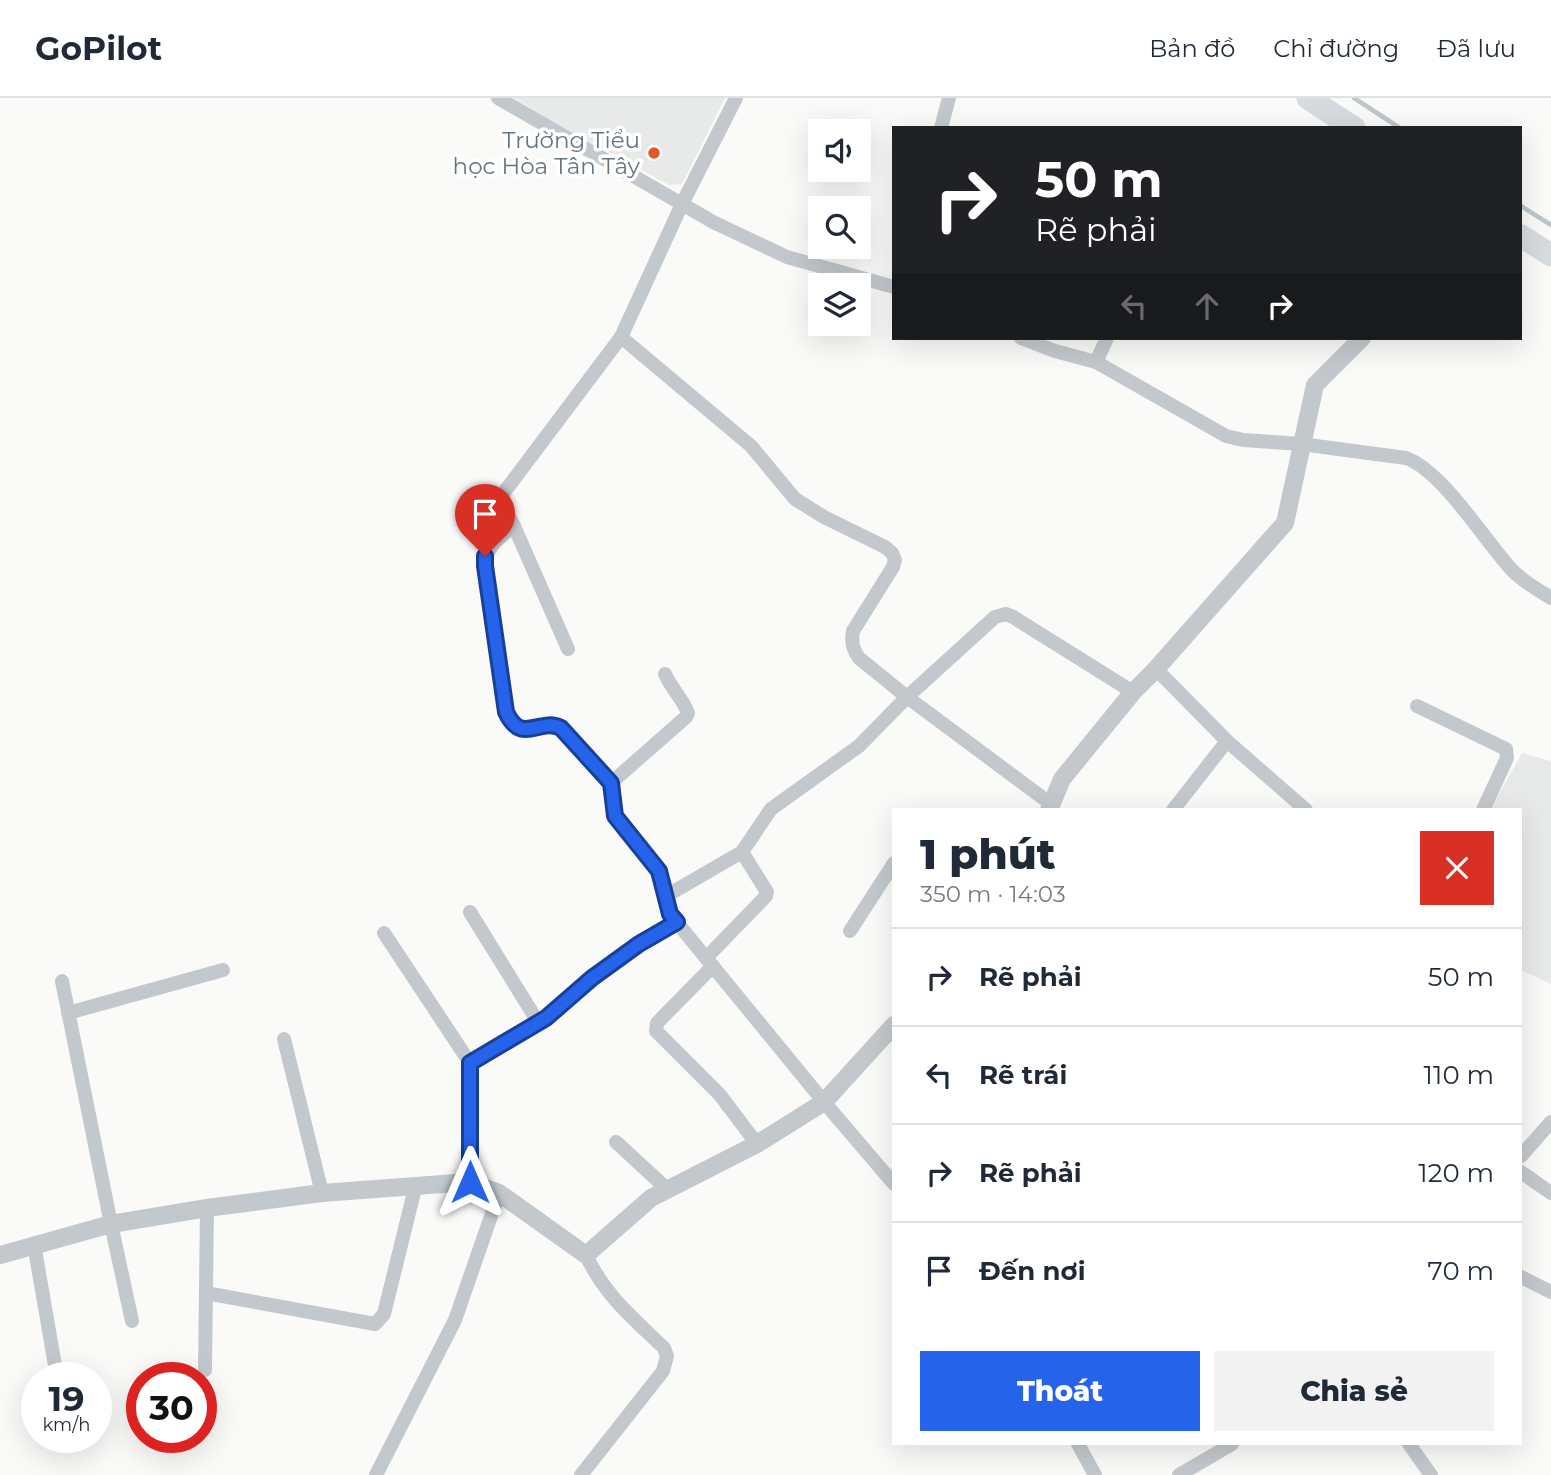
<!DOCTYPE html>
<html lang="vi">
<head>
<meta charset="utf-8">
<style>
  :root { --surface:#fff; --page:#f2f2f3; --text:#1f2937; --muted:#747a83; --line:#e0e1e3; --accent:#2563eb }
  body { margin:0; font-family:Montserrat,sans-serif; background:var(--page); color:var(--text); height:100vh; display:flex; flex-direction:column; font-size:26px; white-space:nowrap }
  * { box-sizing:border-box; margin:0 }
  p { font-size:23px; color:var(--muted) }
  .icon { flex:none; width:38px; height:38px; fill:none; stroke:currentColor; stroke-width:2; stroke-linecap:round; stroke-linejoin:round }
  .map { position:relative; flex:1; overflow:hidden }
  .drawer { position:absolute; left:892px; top:710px; width:630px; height:637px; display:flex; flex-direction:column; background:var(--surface); border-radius:0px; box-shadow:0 7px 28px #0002 }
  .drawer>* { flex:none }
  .banner { position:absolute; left:892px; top:28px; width:630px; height:214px; border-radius:0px; box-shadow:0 7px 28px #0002; background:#202124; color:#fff; overflow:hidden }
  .tools { position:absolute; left:808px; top:21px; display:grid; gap:14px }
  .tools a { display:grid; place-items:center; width:63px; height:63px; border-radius:0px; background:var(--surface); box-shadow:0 7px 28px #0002; font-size:35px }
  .speed { position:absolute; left:21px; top:1264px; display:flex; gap:14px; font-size:35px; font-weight:700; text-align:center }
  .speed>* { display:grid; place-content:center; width:91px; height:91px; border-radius:50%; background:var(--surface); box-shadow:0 7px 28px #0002; line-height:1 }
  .speed small { font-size:18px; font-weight:400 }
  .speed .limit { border:10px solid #d22; background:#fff; color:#111 }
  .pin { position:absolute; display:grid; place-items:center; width:60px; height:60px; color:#fff; margin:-72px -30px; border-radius:50% 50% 50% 0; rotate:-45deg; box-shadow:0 0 7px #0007 }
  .pin .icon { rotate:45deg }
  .me { position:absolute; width:77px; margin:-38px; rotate:0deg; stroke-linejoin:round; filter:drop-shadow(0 0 5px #0008) }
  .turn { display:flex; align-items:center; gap:24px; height:147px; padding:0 28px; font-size:32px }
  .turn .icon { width:91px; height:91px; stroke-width:2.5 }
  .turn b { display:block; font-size:49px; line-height:60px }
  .lanes { display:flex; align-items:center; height:66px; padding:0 28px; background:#0003; justify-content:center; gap:35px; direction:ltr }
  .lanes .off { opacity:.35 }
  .round { display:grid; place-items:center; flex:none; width:74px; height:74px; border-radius:0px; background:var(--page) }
  .head { display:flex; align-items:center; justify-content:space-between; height:119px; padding:0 28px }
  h1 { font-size:42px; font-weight:800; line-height:52px }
  .primary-button { display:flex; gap:14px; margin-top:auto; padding:14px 28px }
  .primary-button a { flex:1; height:80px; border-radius:0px; background:var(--accent); color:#fff; font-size:28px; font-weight:800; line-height:80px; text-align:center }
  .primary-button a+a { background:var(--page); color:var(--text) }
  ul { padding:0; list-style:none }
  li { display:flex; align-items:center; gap:21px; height:98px; padding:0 28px; border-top:2px solid var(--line) }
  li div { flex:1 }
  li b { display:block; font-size:26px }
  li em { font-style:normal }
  header { display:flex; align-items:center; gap:42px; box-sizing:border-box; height:98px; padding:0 35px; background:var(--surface); border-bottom:2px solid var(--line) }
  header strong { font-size:33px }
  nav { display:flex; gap:38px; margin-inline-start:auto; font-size:24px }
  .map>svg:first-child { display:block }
  .built { fill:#e8e9e9 }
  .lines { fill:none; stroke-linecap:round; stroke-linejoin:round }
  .stream { stroke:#bbc7cb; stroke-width:4.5 }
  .minor { stroke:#c3c8cc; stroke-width:14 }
  .tertiary { stroke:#c3c8cc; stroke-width:18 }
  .trunk { stroke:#d6dbdf; stroke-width:23 }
  .route-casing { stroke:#184099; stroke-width:18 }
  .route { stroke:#2563eb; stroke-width:12 }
  .poi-dot { fill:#e4572e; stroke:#fff; stroke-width:2.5 }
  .labels { text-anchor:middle; stroke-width:7; stroke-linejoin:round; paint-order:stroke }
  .poi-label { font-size:23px; fill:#657683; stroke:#fff; text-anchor:end }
</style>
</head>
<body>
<header>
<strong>GoPilot</strong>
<nav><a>Bản đồ</a><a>Chỉ đường</a><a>Đã lưu</a></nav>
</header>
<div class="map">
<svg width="1551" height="1377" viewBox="0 0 1551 1377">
  <rect width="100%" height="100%" fill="#fafaf8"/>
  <!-- built -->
  <g class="built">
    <path d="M514,0H725L682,86L669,87L551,23Z"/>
    <path d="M1522,655L1551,663V886L1521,872V712H1490Z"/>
  </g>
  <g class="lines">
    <!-- stream -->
    <g class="stream">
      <path d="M1354,0L1400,30"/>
      <path d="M1521,108L1551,127"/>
    </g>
    <!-- minor -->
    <g class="minor">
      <path d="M498,0L682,106L621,239L499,401L514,428L568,551"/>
      <path d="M736,0L682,106L713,124L787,159L894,189"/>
      <path d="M941,30L949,0"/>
      <path d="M621,239L751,348L795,401L824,419L885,449L892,455L895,462L893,469L853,533C851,545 853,551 859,560L907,599L1051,706"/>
      <path d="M1021,240L1055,253L1096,264L1226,338L1243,342L1301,346L1406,360C1441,372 1484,441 1511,471C1522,483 1537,491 1551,500"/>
      <path d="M1096,264L1107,240"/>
      <path d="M514,428C499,440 486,448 485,468L506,614C522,647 539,619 561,630L611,685L615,718L659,773L670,816L824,1004L894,1086"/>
      <path d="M1156,571L1227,643L1306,712"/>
      <path d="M1417,608L1506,651L1507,660L1483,712"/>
      <path d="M611,685L686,619L688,615C683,601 671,590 665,576"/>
      <path d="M1173,712L1227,643"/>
      <path d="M666,798L742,754L771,711L859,648L907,599L995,519L1006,516L1013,519L1133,594"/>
      <path d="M470,814L538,924"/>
      <path d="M850,833L894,765"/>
      <path d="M384,835L470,965L469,1084"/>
      <path d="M706,860L766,798L767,794L742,754"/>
      <path d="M713,868L657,925L656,933L720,997L757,1046"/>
      <path d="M62,883L111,1126L132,1223"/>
      <path d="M68,915L223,872"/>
      <path d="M284,941L322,1095"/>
      <path d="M470,965L546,920L592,880L639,846L677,824"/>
      <path d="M616,1044L667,1091"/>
      <path d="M1521,1058L1551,1024"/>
      <path d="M1521,1074L1551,1095"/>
      <path d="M34,1146L57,1279"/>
      <path d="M1521,1179L1551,1194"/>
      <path d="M206,1195L375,1226L384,1216L416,1086"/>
      <path d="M205,1272L207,1110"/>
      <path d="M1078,1346L1095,1377"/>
      <path d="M1409,1346L1431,1377"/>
      <path d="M376,1377L455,1222L499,1095"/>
      <path d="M581,1377L663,1273L667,1258L664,1250C633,1220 605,1198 586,1157"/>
      <path d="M1179,1377L1232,1346"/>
    </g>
    <!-- tertiary -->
    <g class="tertiary">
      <path d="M1049,712L1062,681L1133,594L1156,571L1285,425L1315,287L1362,240"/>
      <path d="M0,1157L111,1126L207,1110L322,1095L469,1084L499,1095L586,1157L651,1100L757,1046L824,1004L894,927"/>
    </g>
    <!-- trunk -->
    <g class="trunk">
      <path d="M1308,0L1354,30"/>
      <path d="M1521,138L1551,157"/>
    </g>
  </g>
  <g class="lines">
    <!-- route casing -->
    <g class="route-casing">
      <path id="route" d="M470,1084V965L546,920L592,880L639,846L677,824L670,816L659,773L615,718L611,685L561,630C539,619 522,648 506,614L485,468V458"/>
    </g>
    <!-- route -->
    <use href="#route" class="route"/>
  </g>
  <!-- markers -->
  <circle class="poi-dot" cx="654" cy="55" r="7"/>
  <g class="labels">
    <!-- poi labels -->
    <g class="poi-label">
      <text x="640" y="50">Trường Tiểu<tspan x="640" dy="26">học Hòa Tân Tây</tspan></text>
    </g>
  </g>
</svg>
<div class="tools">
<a><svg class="icon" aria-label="sound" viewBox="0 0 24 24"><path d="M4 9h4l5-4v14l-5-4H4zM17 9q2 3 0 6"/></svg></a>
<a><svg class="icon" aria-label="search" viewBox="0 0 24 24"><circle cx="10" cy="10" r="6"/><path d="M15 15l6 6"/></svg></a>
<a><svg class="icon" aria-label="layers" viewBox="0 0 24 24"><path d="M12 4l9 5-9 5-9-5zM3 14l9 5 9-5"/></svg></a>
</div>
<div class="speed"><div>19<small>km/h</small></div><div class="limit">30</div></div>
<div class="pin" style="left:485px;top:458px;background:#d93025"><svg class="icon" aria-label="arrive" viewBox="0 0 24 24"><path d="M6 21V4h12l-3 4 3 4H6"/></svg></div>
<svg class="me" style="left:470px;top:1084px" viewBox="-20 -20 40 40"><path d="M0-17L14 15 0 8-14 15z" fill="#2563eb" stroke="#fff" stroke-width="4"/></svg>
<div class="banner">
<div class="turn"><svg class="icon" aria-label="right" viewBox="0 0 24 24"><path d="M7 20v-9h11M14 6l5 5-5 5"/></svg><div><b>50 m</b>Rẽ phải</div></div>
<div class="lanes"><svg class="icon off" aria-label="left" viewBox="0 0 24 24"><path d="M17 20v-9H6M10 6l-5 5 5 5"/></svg><svg class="icon off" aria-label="ahead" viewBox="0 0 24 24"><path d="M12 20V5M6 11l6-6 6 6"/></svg><svg class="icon" aria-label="right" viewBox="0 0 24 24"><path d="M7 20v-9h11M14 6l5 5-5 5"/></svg></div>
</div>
<section class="drawer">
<div class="head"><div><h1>1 phút</h1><p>350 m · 14:03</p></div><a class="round" style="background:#d93025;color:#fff"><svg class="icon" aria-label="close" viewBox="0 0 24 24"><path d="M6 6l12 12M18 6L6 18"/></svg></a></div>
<ul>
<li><svg class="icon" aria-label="right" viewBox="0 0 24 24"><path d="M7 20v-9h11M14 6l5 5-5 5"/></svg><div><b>Rẽ phải</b></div><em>50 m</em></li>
<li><svg class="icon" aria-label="left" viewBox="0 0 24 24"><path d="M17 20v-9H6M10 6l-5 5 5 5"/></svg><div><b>Rẽ trái</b></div><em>110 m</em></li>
<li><svg class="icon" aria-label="right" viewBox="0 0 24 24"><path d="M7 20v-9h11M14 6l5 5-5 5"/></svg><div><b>Rẽ phải</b></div><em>120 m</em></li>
<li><svg class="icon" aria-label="arrive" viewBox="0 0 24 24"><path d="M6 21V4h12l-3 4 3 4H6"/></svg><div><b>Đến nơi</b></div><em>70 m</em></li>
</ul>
<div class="primary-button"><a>Thoát</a><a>Chia sẻ</a></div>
</section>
</div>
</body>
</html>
